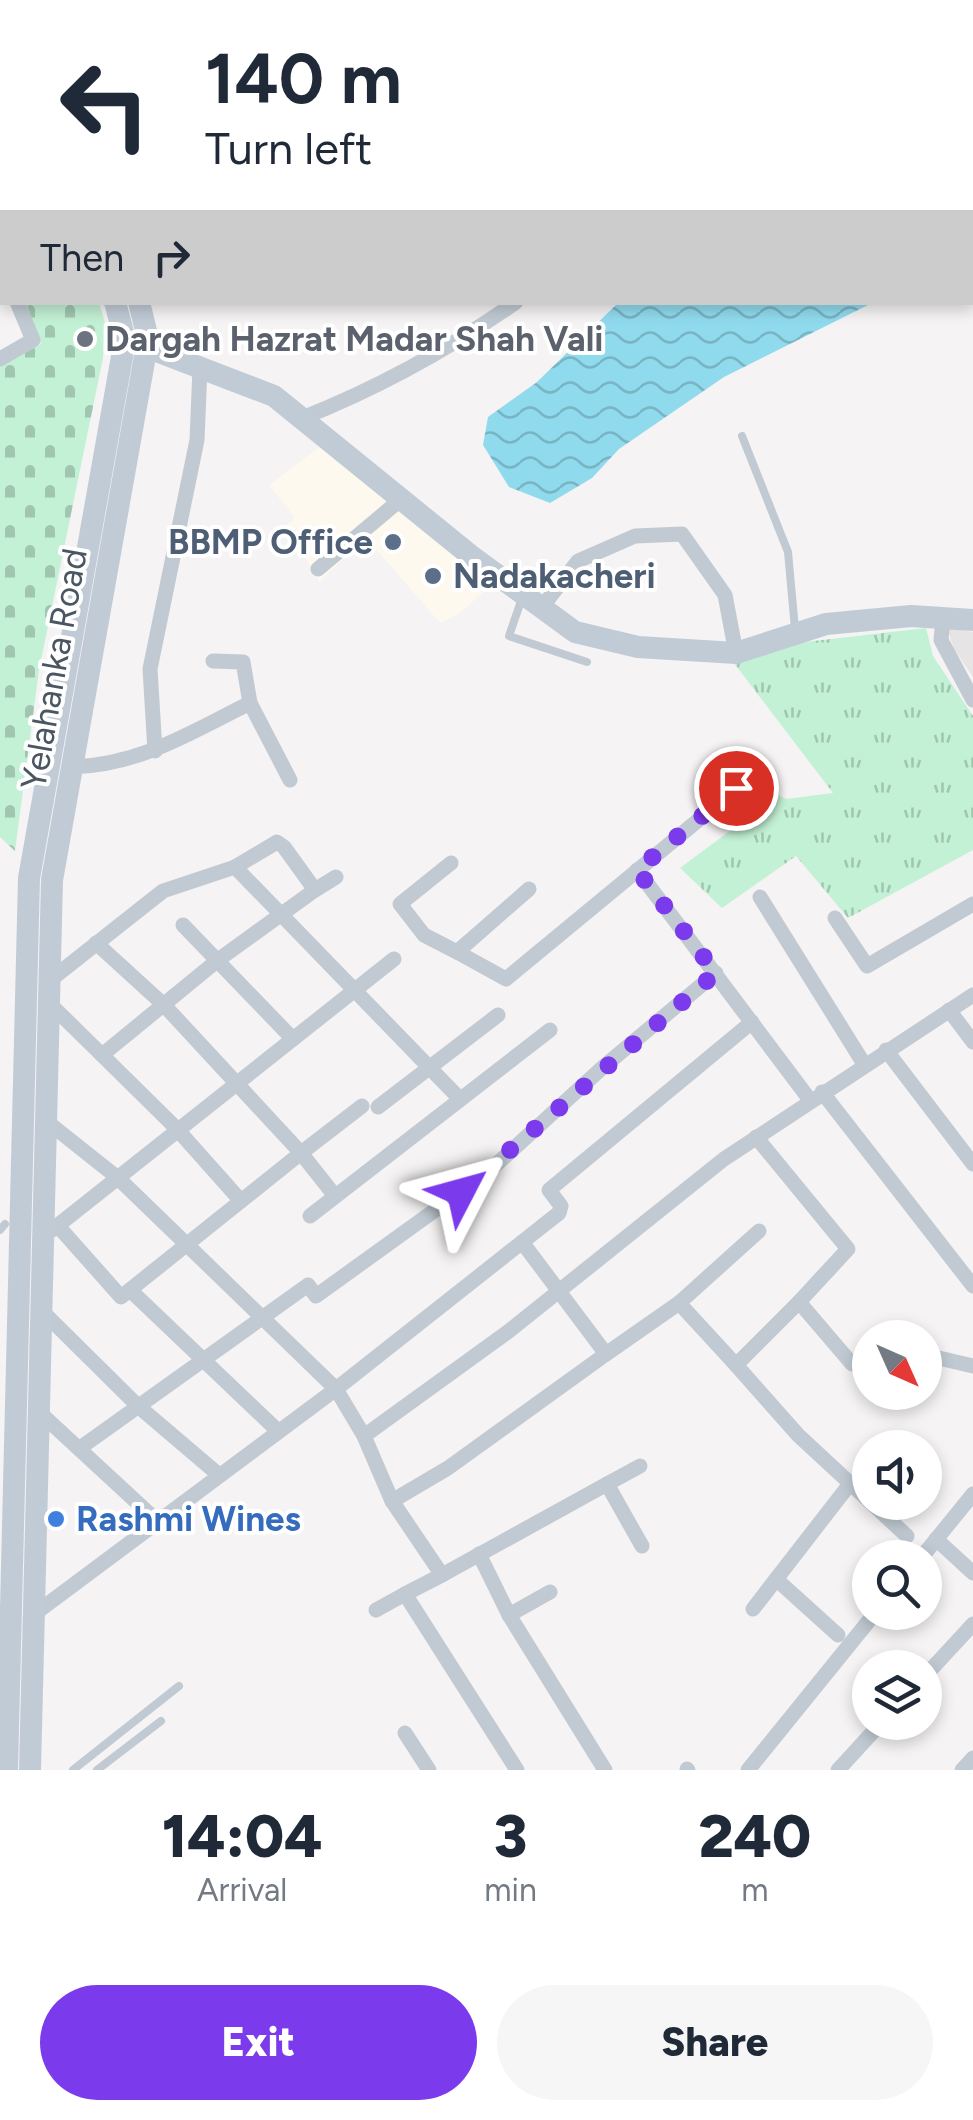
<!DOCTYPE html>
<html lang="en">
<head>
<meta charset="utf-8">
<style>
  :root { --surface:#fff; --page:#f6f6f7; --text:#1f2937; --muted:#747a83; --accent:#7c3aed }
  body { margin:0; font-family:Figtree,sans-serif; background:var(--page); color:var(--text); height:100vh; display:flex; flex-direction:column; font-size:38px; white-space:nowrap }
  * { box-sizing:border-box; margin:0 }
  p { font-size:32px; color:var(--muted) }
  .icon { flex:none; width:55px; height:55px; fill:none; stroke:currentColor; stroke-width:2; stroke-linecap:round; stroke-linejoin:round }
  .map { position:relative; height:1770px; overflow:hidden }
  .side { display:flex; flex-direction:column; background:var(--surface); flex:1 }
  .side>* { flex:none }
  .guide { position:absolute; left:0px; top:0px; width:975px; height:305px; box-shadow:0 5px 15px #0003; background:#fff; color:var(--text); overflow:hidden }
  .needle { width:65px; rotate:135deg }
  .tools { position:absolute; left:852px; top:1320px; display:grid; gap:20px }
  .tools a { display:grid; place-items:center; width:90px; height:90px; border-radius:50%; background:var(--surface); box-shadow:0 5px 15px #0003; font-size:50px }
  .pin { position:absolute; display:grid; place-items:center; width:85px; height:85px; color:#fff; margin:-42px; border:5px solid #fff; border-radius:50%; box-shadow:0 2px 10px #0007 }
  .me { position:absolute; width:110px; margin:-55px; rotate:51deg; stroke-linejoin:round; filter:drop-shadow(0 0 8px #0008) }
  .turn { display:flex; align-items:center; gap:35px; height:210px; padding:0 40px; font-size:45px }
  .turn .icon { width:130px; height:130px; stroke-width:2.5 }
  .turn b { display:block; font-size:70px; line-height:85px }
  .then { display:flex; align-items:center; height:95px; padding:0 40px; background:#0003; gap:20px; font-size:38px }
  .eta { display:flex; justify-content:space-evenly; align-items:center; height:170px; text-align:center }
  .eta b { font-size:60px; font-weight:800; line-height:70px }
  .primary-button { display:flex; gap:20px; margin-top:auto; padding:20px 40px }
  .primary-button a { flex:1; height:115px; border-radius:60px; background:var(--accent); color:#fff; font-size:40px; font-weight:800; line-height:115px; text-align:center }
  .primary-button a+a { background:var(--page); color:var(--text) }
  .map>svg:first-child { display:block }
  .commercial { fill:#fdf9ef }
  .education { fill:#e6e4e5 }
  .grass { fill:url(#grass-tufts) }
  .cemetery { fill:url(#cemetery-stones) }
  .water { fill:url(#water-waves) }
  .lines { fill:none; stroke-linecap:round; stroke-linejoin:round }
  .lane { stroke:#c1cad2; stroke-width:8 }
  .street { stroke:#c1cad2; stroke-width:15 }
  .secondary { stroke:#c1cbd6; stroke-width:22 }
  .route { stroke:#7c3aed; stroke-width:18; stroke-dasharray:0 32.4 }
  .worship-dot { fill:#6b7280; stroke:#fff; stroke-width:4 }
  .service-dot { fill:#5c6f8a; stroke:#fff; stroke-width:4 }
  .shop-dot { fill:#3f7fe0; stroke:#fff; stroke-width:4 }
  .labels { text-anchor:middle; stroke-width:8; stroke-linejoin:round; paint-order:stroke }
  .worship-label { font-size:35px; font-weight:bold; fill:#5b616d; stroke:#fff; text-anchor:start }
  .service-label { font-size:35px; font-weight:bold; fill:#4e5e75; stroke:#fff; text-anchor:end }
  .street-label { font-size:35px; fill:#4a5661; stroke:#fff }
  .shop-label { font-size:35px; font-weight:bold; fill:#366cbe; stroke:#fff; text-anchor:start }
</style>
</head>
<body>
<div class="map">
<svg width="973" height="1770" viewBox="0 0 973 1770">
  <defs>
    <pattern id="grass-tufts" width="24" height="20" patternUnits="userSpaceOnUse" patternTransform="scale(2.5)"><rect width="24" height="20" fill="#c3f1d5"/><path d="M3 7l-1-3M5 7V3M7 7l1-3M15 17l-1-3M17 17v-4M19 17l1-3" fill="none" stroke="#a0c6b0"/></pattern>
    <pattern id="cemetery-stones" width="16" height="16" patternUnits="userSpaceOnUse" patternTransform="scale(2.5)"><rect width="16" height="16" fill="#c3f1d5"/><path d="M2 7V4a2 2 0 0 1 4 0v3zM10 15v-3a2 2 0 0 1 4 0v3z" fill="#a0c6b0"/></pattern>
    <pattern id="water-waves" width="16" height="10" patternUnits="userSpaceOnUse" patternTransform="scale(2.5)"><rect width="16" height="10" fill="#90daee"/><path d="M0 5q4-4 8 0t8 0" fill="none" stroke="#78b4c4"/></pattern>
  </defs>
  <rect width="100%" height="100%" fill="#f5f3f3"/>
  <!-- commercial -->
  <path class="commercial" d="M322,445L495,582L459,614L440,623L366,538L319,582L286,526L295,518L269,485Z"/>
  <!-- education -->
  <path class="education" d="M947,628L973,632V677L954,649Z"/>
  <!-- grass -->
  <path class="grass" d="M926,628L933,656L973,716V850L848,918L796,856L722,908L680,868L778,795L786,799L833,793L734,663L805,642Z"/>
  <!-- cemetery -->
  <path class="cemetery" d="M26,303H99L105,322L103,358L39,670L15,851L0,837V366L41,344Z"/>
  <!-- water -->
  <path class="water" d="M618,303V302L872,303L724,377L619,449L592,478L550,503L509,487L483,445L488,417L537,382Z"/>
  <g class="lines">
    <!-- lane -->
    <g class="lane">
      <path d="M0,147L2,145"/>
      <path d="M742,436L788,552L795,629"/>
      <path d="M522,598L509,636L587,662"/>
      <path d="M0,1230L5,1224"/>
      <path d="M73,1770L179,1686"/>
      <path d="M97,1770L161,1721"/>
    </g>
    <!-- street -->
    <g class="street">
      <path d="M145,0L146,2"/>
      <path d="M203,0L204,2"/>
      <path d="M265,0V2"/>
      <path d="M395,0L396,2"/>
      <path d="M751,0L753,2"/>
      <path d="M414,2L423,0"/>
      <path d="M0,228L2,227"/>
      <path d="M0,297L2,296"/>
      <path d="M0,359L33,340L17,302"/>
      <path d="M300,419C376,389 448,350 516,302"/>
      <path d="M318,569L400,500"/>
      <path d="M542,607L578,561L635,536L682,534L725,595L736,653"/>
      <path d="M943,618L941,640L973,700"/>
      <path d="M213,661L243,662L250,703"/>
      <path d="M155,751L150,669L197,440L200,368"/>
      <path d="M72,767C140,765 190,733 250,703L290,780"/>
      <path d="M451,863L400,904L424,935L457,952"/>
      <path d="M235,867L460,1099"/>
      <path d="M637,870L810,1100"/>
      <path d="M529,889L457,952L506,979L736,789"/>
      <path d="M315,890L336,877"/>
      <path d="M760,897L864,1064"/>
      <path d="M835,918L867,966L973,904"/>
      <path d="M183,925L291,1037"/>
      <path d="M96,943L164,1005L301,1153L362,1106"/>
      <path d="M48,1002L102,1055L218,960L315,890L284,847L277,842L235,867L163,891L49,981"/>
      <path d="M949,1010L973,1042"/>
      <path d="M752,1022L549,1190L561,1206L559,1213L336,1389L364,1436L509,1331L724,1159L973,995"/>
      <path d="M886,1050L973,1164"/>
      <path d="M822,1092L973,1286"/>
      <path d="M378,1107L498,1015"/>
      <path d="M756,1137L848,1249L799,1302L852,1364"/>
      <path d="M241,1201L301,1153L335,1196"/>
      <path d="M310,1216L550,1030"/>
      <path d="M58,1226L121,1297L241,1201L176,1128L102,1055"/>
      <path d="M52,1230L394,959"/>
      <path d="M130,1290L278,1431"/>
      <path d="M799,1302L736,1365L798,1435L907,1536"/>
      <path d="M41,1310L138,1406L219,1475"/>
      <path d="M606,1354L679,1303"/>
      <path d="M930,1356L973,1366"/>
      <path d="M736,1365L679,1303L759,1231"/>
      <path d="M38,1411L155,1519"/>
      <path d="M364,1436L392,1501"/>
      <path d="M80,1448L308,1285L316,1296L488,1172L602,1068L716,973"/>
      <path d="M607,1484L640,1466"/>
      <path d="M936,1539L973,1573"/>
      <path d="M479,1554L509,1615"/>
      <path d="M921,1558L973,1494"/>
      <path d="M442,1575L607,1484L642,1546"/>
      <path d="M776,1579L838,1635"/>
      <path d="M550,1592L509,1615L605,1770"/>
      <path d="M753,1609L849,1485"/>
      <path d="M376,1610L405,1594"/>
      <path d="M33,1615L336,1389L118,1178L45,1120"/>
      <path d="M925,1676L973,1624"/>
      <path d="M405,1733L429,1770"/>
      <path d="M687,1769L688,1770"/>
      <path d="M517,1770L405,1594L442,1575L392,1501L448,1468L606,1354L522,1242"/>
      <path d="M748,1770L876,1612"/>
      <path d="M838,1770L882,1722"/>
      <path d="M962,1770L973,1758"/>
    </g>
    <!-- secondary -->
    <g class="secondary">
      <path d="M50,0L51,2"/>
      <path d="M73,0L74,2"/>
      <path d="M133,342L274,396L470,555L575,632L638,647L736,653L826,624L911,616L973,620"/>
      <path d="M7,1770L29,878L125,340L115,302"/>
      <path d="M30,1770L52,880L148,339L139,302"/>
    </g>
  </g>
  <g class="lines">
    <!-- route -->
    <path class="route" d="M461,1192L716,973L637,870L736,788"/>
  </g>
  <!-- markers -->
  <circle class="worship-dot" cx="85" cy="339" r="10"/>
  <g class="service-dot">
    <circle cx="393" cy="542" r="10"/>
    <circle cx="433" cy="576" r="10"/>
  </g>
  <circle class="shop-dot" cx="56" cy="1519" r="10"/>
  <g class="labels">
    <!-- worship labels -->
    <g class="worship-label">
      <text x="105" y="351">Dargah Hazrat Madar Shah Vali</text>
    </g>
    <!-- service labels -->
    <g class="service-label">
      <text x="373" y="554">BBMP Office</text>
      <text x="453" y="588" text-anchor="start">Nadakacheri</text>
    </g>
    <!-- street labels -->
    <g class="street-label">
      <text transform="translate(54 669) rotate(-80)" y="12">Yelahanka Road</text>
    </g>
    <!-- shop labels -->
    <g class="shop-label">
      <text x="76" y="1531">Rashmi Wines</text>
    </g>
  </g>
</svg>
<div class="tools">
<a><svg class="needle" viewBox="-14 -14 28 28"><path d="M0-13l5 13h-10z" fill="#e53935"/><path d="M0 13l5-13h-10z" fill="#747a83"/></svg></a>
<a><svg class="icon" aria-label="sound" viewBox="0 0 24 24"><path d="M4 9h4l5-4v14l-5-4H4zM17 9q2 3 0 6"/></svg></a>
<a><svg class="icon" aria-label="search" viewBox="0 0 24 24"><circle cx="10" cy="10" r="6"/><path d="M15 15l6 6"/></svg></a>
<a><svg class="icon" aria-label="layers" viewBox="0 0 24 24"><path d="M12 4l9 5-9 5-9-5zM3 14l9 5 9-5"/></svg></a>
</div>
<div class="pin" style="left:736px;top:788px;background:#d93025"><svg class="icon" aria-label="arrive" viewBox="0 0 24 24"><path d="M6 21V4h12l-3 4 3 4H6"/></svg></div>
<svg class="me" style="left:461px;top:1192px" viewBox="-20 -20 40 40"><path d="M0-17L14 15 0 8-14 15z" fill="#7c3aed" stroke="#fff" stroke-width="4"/></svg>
<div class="guide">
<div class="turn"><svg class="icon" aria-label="left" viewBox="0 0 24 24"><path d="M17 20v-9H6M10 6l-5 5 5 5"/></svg><div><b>140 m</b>Turn left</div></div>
<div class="then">Then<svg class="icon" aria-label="right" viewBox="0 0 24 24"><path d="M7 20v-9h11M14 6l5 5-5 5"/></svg></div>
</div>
</div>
<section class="side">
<div class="eta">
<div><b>14:04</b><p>Arrival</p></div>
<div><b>3</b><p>min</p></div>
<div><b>240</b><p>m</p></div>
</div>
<div class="primary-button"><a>Exit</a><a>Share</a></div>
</section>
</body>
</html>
